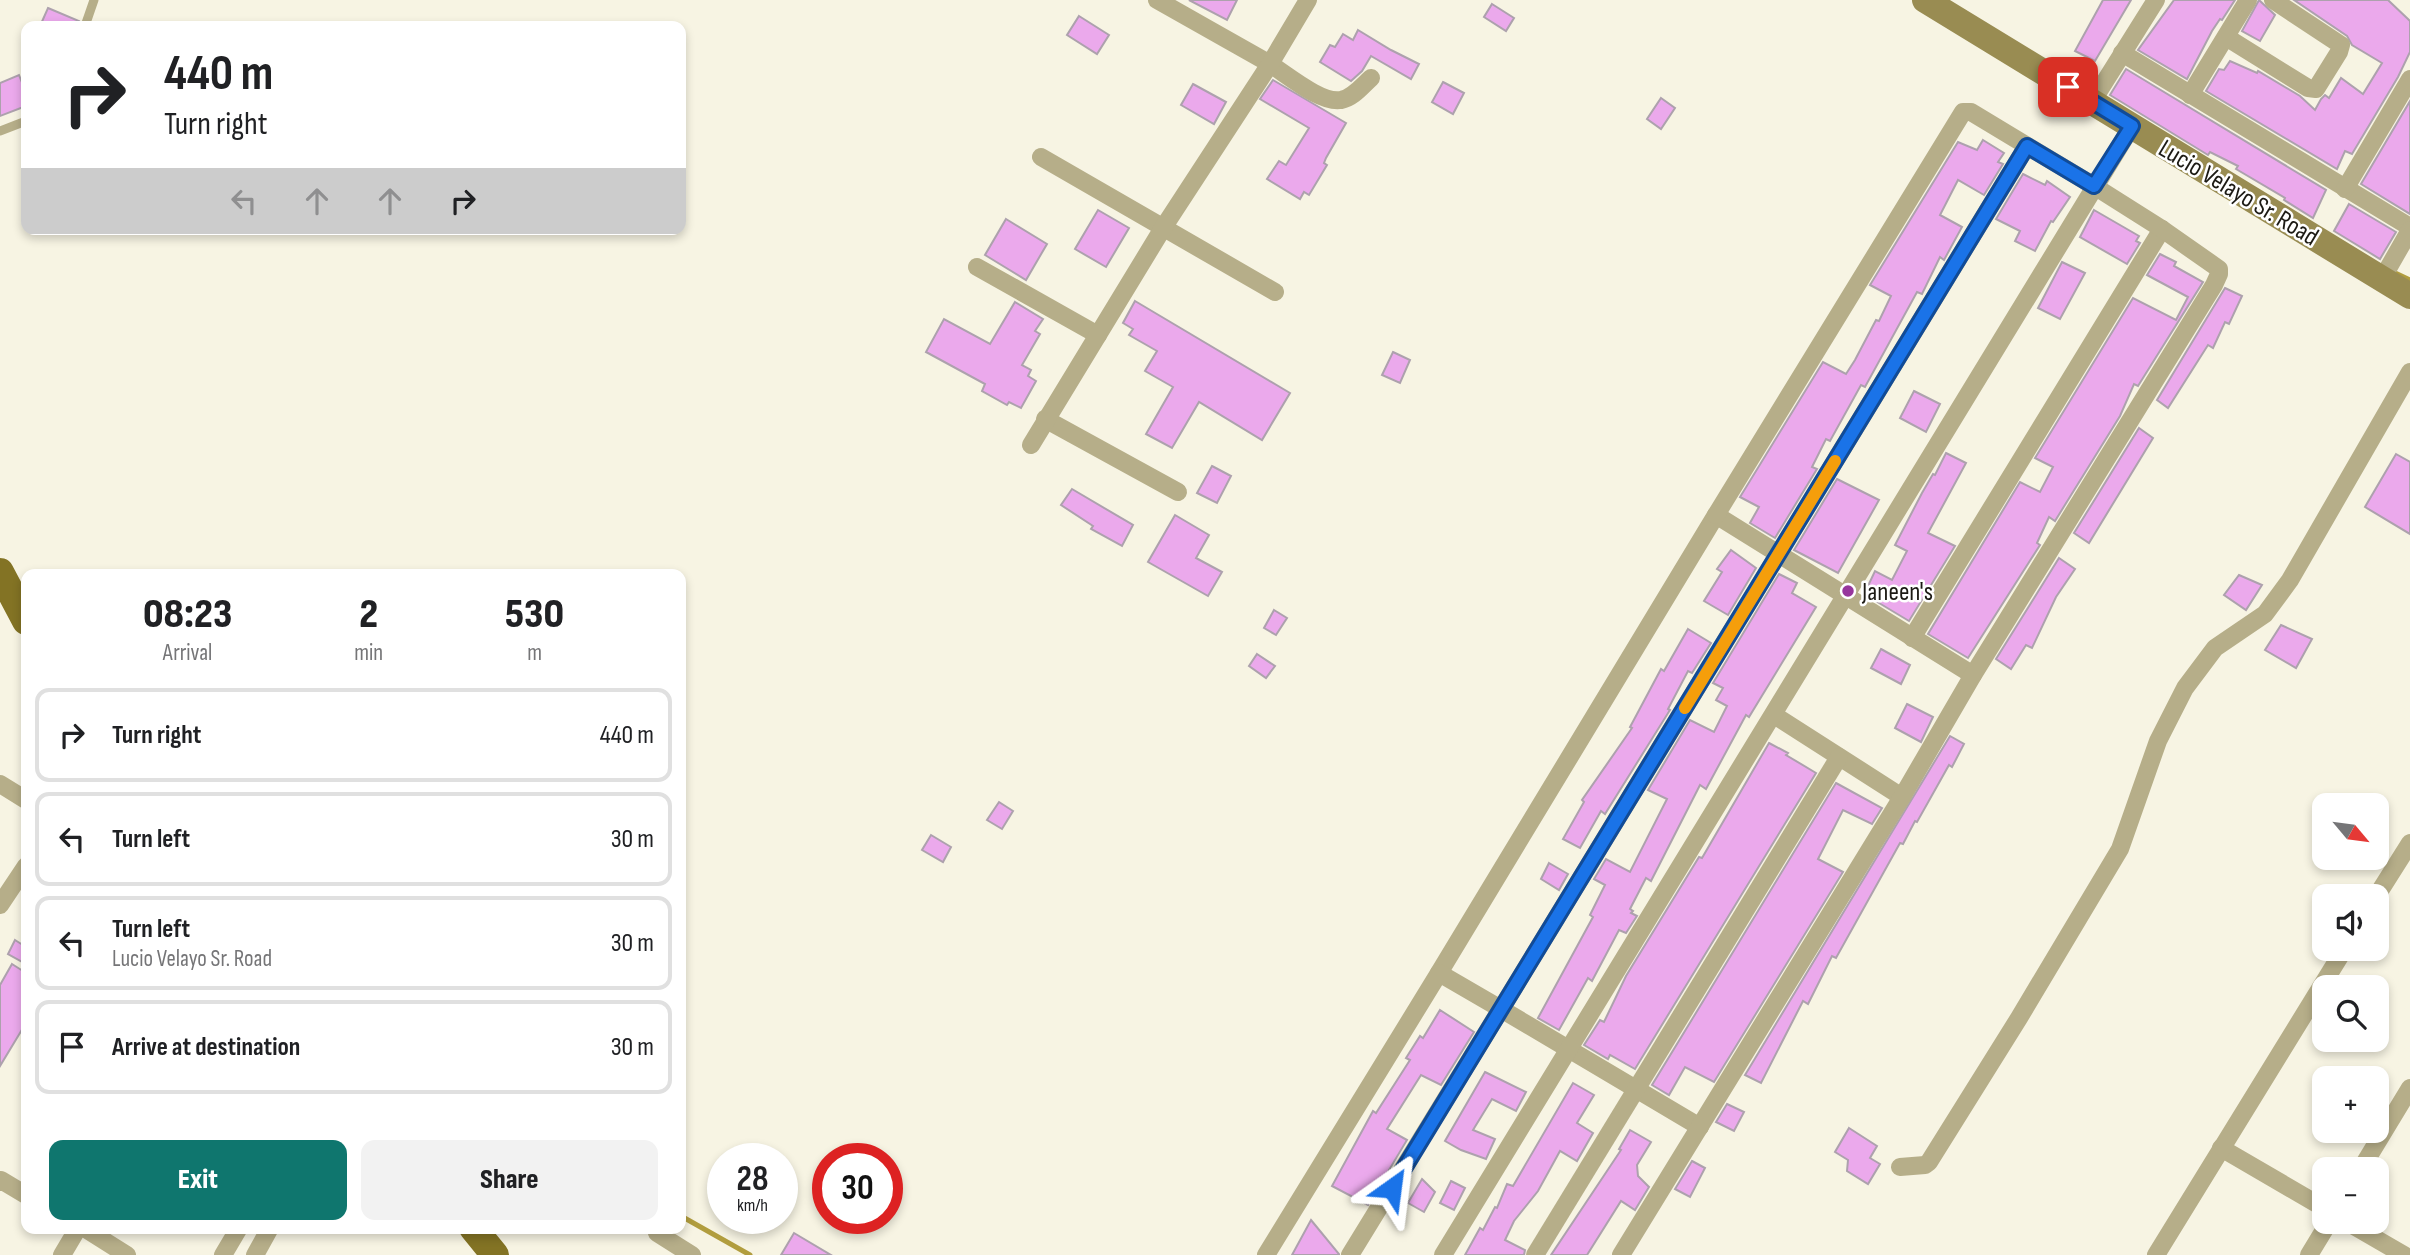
<!DOCTYPE html>
<html lang="en">
<head>
<meta charset="utf-8">
<style>
  :root { --surface:#fff; --page:#f2f2f2; --text:#202124; --muted:#757577; --line:#e0e0e0; --accent:#0f766e }
  body { margin:0; font-family:"Sofia Sans Condensed",sans-serif; background:var(--page); color:var(--text); height:100vh; display:flex; flex-direction:column; font-size:26px; white-space:nowrap }
  * { box-sizing:border-box; margin:0 }
  p { font-size:23px; color:var(--muted) }
  .icon { flex:none; width:38px; height:38px; fill:none; stroke:currentColor; stroke-width:2; stroke-linecap:round; stroke-linejoin:round }
  .map { position:relative; flex:1; overflow:hidden }
  .details { position:absolute; left:21px; top:569px; width:665px; height:665px; display:flex; flex-direction:column; background:var(--surface); border-radius:14px; box-shadow:0 4px 10px #0003 }
  .details>* { flex:none }
  .guide { position:absolute; left:21px; top:21px; width:665px; height:214px; border-radius:14px; box-shadow:0 4px 10px #0003; background:#fff; color:var(--text); overflow:hidden }
  .needle { width:46px; rotate:119deg }
  .buttons { position:absolute; left:2312px; top:793px; display:grid; gap:14px }
  .buttons a { display:grid; place-items:center; width:77px; height:77px; border-radius:14px; background:var(--surface); box-shadow:0 4px 10px #0003; font-size:35px }
  .speed { position:absolute; left:707px; top:1143px; display:flex; gap:14px; font-size:35px; font-weight:700; text-align:center }
  .speed>* { display:grid; place-content:center; width:91px; height:91px; border-radius:50%; background:var(--surface); box-shadow:0 4px 10px #0003; line-height:1 }
  .speed small { font-size:18px; font-weight:400 }
  .speed .limit { border:10px solid #d22; background:#fff; color:#111 }
  .pin { position:absolute; display:grid; place-items:center; width:60px; height:60px; color:#fff; margin:-30px; border-radius:14px; box-shadow:0 4px 10px #0006 }
  .me { position:absolute; width:77px; margin:-38px; rotate:31deg; stroke-linejoin:round; filter:drop-shadow(0 0 5px #0008) }
  .turn { display:flex; align-items:center; gap:24px; height:147px; padding:0 28px; font-size:32px }
  .turn .icon { width:91px; height:91px; stroke-width:2.5 }
  .turn b { display:block; font-size:49px; line-height:60px }
  .lanes { display:flex; align-items:center; height:66px; padding:0 28px; background:#0003; justify-content:center; gap:35px; direction:ltr }
  .lanes .off { opacity:.35 }
  .eta { display:flex; justify-content:space-evenly; align-items:center; height:119px; text-align:center }
  .eta b { font-size:42px; font-weight:800; line-height:49px }
  .button { display:flex; gap:14px; margin-top:auto; padding:14px 28px }
  .button a { flex:1; height:80px; border-radius:14px; background:var(--accent); color:#fff; font-size:28px; font-weight:800; line-height:80px; text-align:center }
  .button a+a { background:var(--page); color:var(--text) }
  ul { padding:0; list-style:none }
  li { display:flex; align-items:center; gap:21px; height:94px; margin:0 14px 10px; padding:0 14px; border:4px solid var(--line); border-radius:14px }
  li div { flex:1 }
  li b { display:block; font-size:26px }
  li em { font-style:normal }
  .map>svg:first-child { display:block }
  .lines { fill:none; stroke-linecap:round; stroke-linejoin:round }
  .stream { stroke:#b19d3e; stroke-width:5 }
  .building { fill:#eba9ec; stroke:#ada1ad; stroke-width:2 }
  .service { stroke:#b6ae89; stroke-width:9 }
  .minor { stroke:#b6ae89; stroke-width:18 }
  .secondary { stroke:#998c52; stroke-width:26 }
  .primary { stroke:#837324; stroke-width:28 }
  .route-casing { stroke:#114b97; stroke-width:18 }
  .route { stroke:#1a73e8; stroke-width:12 }
  .slow { stroke:#f59e0b; stroke-width:12 }
  .poi-dot { fill:#97369d; stroke:#fff; stroke-width:2.5 }
  .labels { text-anchor:middle; stroke-width:5; stroke-linejoin:round; paint-order:stroke }
  .street-label { font-size:26px; fill:#1c1a14; stroke:#fff }
  .poi-label { font-size:26px; fill:#1c1a14; stroke:#fff; text-anchor:start }
</style>
</head>
<body>
<div class="map">
<svg width="2410" height="1255" viewBox="0 0 2410 1255">
  <rect width="100%" height="100%" fill="#f7f4e3"/>
  <g class="lines">
    <!-- stream -->
    <g class="stream">
      <path d="M2391,271L2410,280"/>
      <path d="M681,1216L750,1255"/>
    </g>
  </g>
  <!-- building -->
  <g class="building">
    <path d="M1189,0H1237L1227,20Z"/>
    <path d="M2103,0H2131L2095,61L2075,51Z"/>
    <path d="M2174,0H2235L2222,20L2220,19L2212,31L2187,79L2138,50Z"/>
    <path d="M2259,0L2275,15L2260,41L2242,31Z"/>
    <path d="M2294,0H2388L2410,21V52L2398,77L2352,154L2345,151L2337,169L2206,91L2219,69L2224,70L2230,61L2257,73L2258,71L2300,96L2315,110L2321,99L2325,95L2329,98L2341,78L2363,94L2382,63L2352,45L2347,36Z"/>
    <path d="M1492,4L1514,18L1506,31L1484,17Z"/>
    <path d="M48,8L79,21L78,26H40Z"/>
    <path d="M1079,16L1109,35L1097,54L1067,35Z"/>
    <path d="M1358,30L1391,50L1419,64L1411,79L1371,56L1362,71L1351,81L1320,62L1330,45L1335,47L1343,34L1353,40Z"/>
    <path d="M2126,69L2326,190L2313,218L2284,200L2285,198L2236,169L2238,166L2210,152L2208,155L2110,95Z"/>
    <path d="M19,75L26,93V106L0,116V83Z"/>
    <path d="M1273,80L1346,123L1326,158L1324,163L1327,165L1309,195L1304,192L1300,199L1267,179L1279,161L1286,165L1309,128L1260,99Z"/>
    <path d="M1443,82L1464,93L1453,114L1432,102Z"/>
    <path d="M1193,84L1226,102L1214,124L1181,105Z"/>
    <path d="M1661,98L1675,108L1661,129L1647,119Z"/>
    <path d="M2410,101V214L2361,184Z"/>
    <path d="M1983,140L2004,153L1998,162L2003,164L1984,195L1958,180L1940,215L1962,227L1944,260L1940,257L1922,294L1917,292L1865,387L1861,385L1830,441L1826,439L1812,467L1817,469L1775,538L1750,523L1759,507L1740,497L1823,362L1846,374L1855,360L1876,320L1879,321L1891,296L1870,285L1958,142L1977,150Z"/>
    <path d="M2023,174L2045,185L2047,181L2070,197L2053,222L2051,221L2035,251L2015,241L2020,231L1996,219Z"/>
    <path d="M2349,204L2396,232L2380,259L2334,231Z"/>
    <path d="M1098,210L1129,228L1106,267L1075,249Z"/>
    <path d="M2094,210L2139,236L2136,241L2140,243L2127,264L2080,237Z"/>
    <path d="M1006,219L1047,244L1026,280L985,255Z"/>
    <path d="M2160,254L2176,262L2174,266L2203,282L2138,386L2134,384L2120,416L2055,521L2049,517L2037,543L2040,545L1968,658L1928,634L2020,482L2040,492L2053,467L2035,458L2133,298L2176,320L2188,297L2147,275Z"/>
    <path d="M2062,262L2085,273L2060,319L2038,308Z"/>
    <path d="M2225,288L2242,296L2229,324L2225,322L2213,348L2208,345L2168,408L2157,400Z"/>
    <path d="M1135,301L1290,393L1262,440L1199,402L1172,448L1146,434L1173,387L1145,371L1157,351L1129,335L1133,329L1123,323Z"/>
    <path d="M1015,302L1043,319L1035,331L1040,334L1022,365L1031,370L1028,376L1036,381L1021,408L1009,402L1007,405L982,391L985,384L926,352L944,319L990,344Z"/>
    <path d="M1393,352L1410,360L1400,383L1382,375Z"/>
    <path d="M1914,391L1940,404L1926,432L1900,418Z"/>
    <path d="M2139,428L2153,438L2089,543L2074,533Z"/>
    <path d="M1946,453L1966,463L1928,533L1955,546L1909,621L1874,600L1878,593L1867,588L1875,571L1892,580L1907,551L1895,545L1922,493L1933,474L1935,475Z"/>
    <path d="M2396,454L2410,462V534L2365,507Z"/>
    <path d="M1212,466L1231,476L1217,503L1197,493Z"/>
    <path d="M1837,479L1879,500L1838,573L1794,550Z"/>
    <path d="M1072,489L1133,525L1122,546L1091,529L1093,526L1061,505Z"/>
    <path d="M1175,515L1209,535L1196,558L1222,572L1208,596L1148,562Z"/>
    <path d="M1731,550L1756,568L1728,615L1704,601L1722,572L1717,569Z"/>
    <path d="M2059,558L2075,569L2056,597L2032,648L2026,645L2011,669L1996,659Z"/>
    <path d="M1779,574L1797,583L1792,593L1816,607L1749,717L1746,715L1706,789L1700,785L1651,881L1646,878L1630,909L1633,911L1631,913L1637,916L1626,933L1619,930L1592,981L1588,978L1559,1030L1538,1018L1593,917L1590,915L1605,885L1594,879L1606,859L1630,872L1667,799L1648,790L1690,720L1714,732L1727,706L1716,700L1723,688L1713,683Z"/>
    <path d="M2239,575L2262,585L2246,610L2224,595Z"/>
    <path d="M1274,610L1287,618L1276,635L1264,628Z"/>
    <path d="M2281,625L2312,639L2296,668L2265,650Z"/>
    <path d="M1688,629L1711,643L1692,673L1688,671L1668,709L1670,710L1605,814L1601,811L1580,848L1563,839L1584,802L1582,800L1632,728L1630,727L1637,714L1661,669L1664,671Z"/>
    <path d="M1881,649L1910,665L1901,684L1871,668Z"/>
    <path d="M1257,654L1275,666L1266,678L1249,666Z"/>
    <path d="M1907,704L1933,717L1921,742L1895,728Z"/>
    <path d="M1950,736L1964,744L1952,767L1949,765L1917,822L1915,821L1903,844L1900,843L1836,958L1832,956L1808,1004L1803,1001L1761,1083L1745,1075Z"/>
    <path d="M1769,743L1788,753L1786,755L1816,773L1635,1069L1610,1055L1608,1059L1584,1045L1600,1020L1604,1022L1626,976L1699,857L1702,858Z"/>
    <path d="M1836,783L1882,808L1872,824L1843,810L1818,859L1843,872L1714,1082L1685,1067L1669,1095L1652,1085Z"/>
    <path d="M999,802L1013,811L1002,829L987,820Z"/>
    <path d="M931,835L951,847L943,862L922,850Z"/>
    <path d="M1549,863L1568,874L1559,890L1541,879Z"/>
    <path d="M15,940L26,947V964L8,954Z"/>
    <path d="M12,964L26,973V1023L0,1066V985Z"/>
    <path d="M1440,1010L1474,1032L1441,1085L1421,1075L1387,1129L1407,1140L1368,1205L1332,1186L1373,1111L1376,1113L1410,1060L1406,1058L1420,1036L1423,1038Z"/>
    <path d="M1485,1072L1526,1092L1516,1111L1492,1099L1473,1130L1495,1139L1486,1159L1461,1150L1445,1141Z"/>
    <path d="M1573,1083L1594,1095L1577,1123L1593,1133L1577,1161L1560,1151L1538,1191L1514,1221L1505,1240L1525,1250L1524,1255H1465L1480,1228L1483,1230L1495,1207L1497,1208L1507,1184L1513,1186Z"/>
    <path d="M1727,1104L1744,1112L1734,1131L1716,1122Z"/>
    <path d="M1849,1128L1877,1146L1870,1158L1880,1164L1868,1184L1847,1171L1848,1160L1835,1152Z"/>
    <path d="M1630,1130L1651,1142L1637,1165L1638,1176L1649,1187L1635,1210L1621,1201L1587,1255H1551L1621,1150L1619,1149Z"/>
    <path d="M1692,1161L1705,1168L1690,1197L1675,1189Z"/>
    <path d="M1422,1179L1435,1192L1424,1212L1408,1203Z"/>
    <path d="M1451,1181L1465,1188L1454,1210L1440,1203Z"/>
    <path d="M1311,1220L1339,1254V1255H1292Z"/>
    <path d="M794,1233L831,1255H781Z"/>
  </g>
  <g class="lines">
    <!-- service -->
    <g class="service">
      <path d="M85,26L94,0"/>
      <path d="M0,131L26,121"/>
    </g>
    <!-- minor -->
    <g class="minor">
      <path d="M1157,0C1193,20 1229,41 1265,61C1283,71 1320,104 1341,100C1353,98 1362,86 1371,78"/>
      <path d="M2226,37L2308,88L2316,89L2339,52L2341,45L2273,0"/>
      <path d="M2122,53L2410,227"/>
      <path d="M2190,95L2248,0"/>
      <path d="M2092,102L2156,0"/>
      <path d="M1041,157L1275,292"/>
      <path d="M2345,189L2410,79"/>
      <path d="M977,267L1098,335"/>
      <path d="M2382,279L2410,230"/>
      <path d="M1045,419L1178,492"/>
      <path d="M1031,445L1163,228L1270,64L1308,0"/>
      <path d="M1912,638L2162,229"/>
      <path d="M1774,715L1902,797"/>
      <path d="M0,784L26,800"/>
      <path d="M2376,897L2410,843"/>
      <path d="M0,905L26,866"/>
      <path d="M1439,973L1716,515L1973,675"/>
      <path d="M1700,1127L1501,1009L2027,146"/>
      <path d="M2221,1148L2324,1208"/>
      <path d="M1900,1167L1925,1165L1929,1162L2019,1018L2120,849L2158,741L2185,688L2215,648L2265,614L2290,580L2410,372"/>
      <path d="M2361,1169L2410,1088"/>
      <path d="M0,1182L1,1180L26,1195"/>
      <path d="M2347,1222L2404,1255"/>
      <path d="M84,1228L127,1255"/>
      <path d="M657,1233L692,1255"/>
      <path d="M62,1255L78,1228"/>
      <path d="M223,1255L239,1228"/>
      <path d="M255,1255L270,1228"/>
      <path d="M1266,1255L1439,973L1501,1009L1350,1255"/>
      <path d="M1443,1255L2132,126"/>
      <path d="M1535,1255L1839,757"/>
      <path d="M1621,1255L1902,797L1973,675L2214,285L2219,274V269L2162,229L2094,186L1971,112H1963L1716,515"/>
      <path d="M2156,1255L2345,948"/>
      <path d="M2309,1255L2329,1222"/>
    </g>
    <!-- secondary -->
    <path class="secondary" d="M1925,0L2410,296"/>
    <!-- primary -->
    <g class="primary">
      <path d="M0,572L26,621"/>
      <path d="M473,1228L495,1255"/>
    </g>
  </g>
  <g class="lines">
    <!-- route casing -->
    <g class="route-casing">
      <path id="route" d="M1392,1188L2027,146L2094,186L2132,126L2068,87"/>
    </g>
    <!-- route -->
    <use href="#route" class="route"/>
    <!-- slow -->
    <path class="slow" d="M1685,708L1835,461"/>
  </g>
  <!-- markers -->
  <circle class="poi-dot" cx="1848" cy="591" r="7"/>
  <g class="labels">
    <!-- street labels -->
    <g class="street-label">
      <text transform="translate(2239 192) rotate(31)" y="9">Lucio Velayo Sr. Road</text>
    </g>
    <!-- poi labels -->
    <g class="poi-label">
      <text x="1862" y="600">Janeen's</text>
    </g>
  </g>
</svg>
<div class="buttons">
<a><svg class="needle" viewBox="-14 -14 28 28"><path d="M0-13l5 13h-10z" fill="#e53935"/><path d="M0 13l5-13h-10z" fill="#757577"/></svg></a>
<a><svg class="icon" aria-label="sound" viewBox="0 0 24 24"><path d="M4 9h4l5-4v14l-5-4H4zM17 9q2 3 0 6"/></svg></a>
<a><svg class="icon" aria-label="search" viewBox="0 0 24 24"><circle cx="10" cy="10" r="6"/><path d="M15 15l6 6"/></svg></a>
<a>+</a>
<a>−</a>
</div>
<div class="speed"><div>28<small>km/h</small></div><div class="limit">30</div></div>
<div class="pin" style="left:2068px;top:87px;background:#d93025"><svg class="icon" aria-label="arrive" viewBox="0 0 24 24"><path d="M6 21V4h12l-3 4 3 4H6"/></svg></div>
<svg class="me" style="left:1392px;top:1188px" viewBox="-20 -20 40 40"><path d="M0-17L14 15 0 8-14 15z" fill="#1a73e8" stroke="#fff" stroke-width="4"/></svg>
<div class="guide">
<div class="turn"><svg class="icon" aria-label="right" viewBox="0 0 24 24"><path d="M7 20v-9h11M14 6l5 5-5 5"/></svg><div><b>440 m</b>Turn right</div></div>
<div class="lanes"><svg class="icon off" aria-label="left" viewBox="0 0 24 24"><path d="M17 20v-9H6M10 6l-5 5 5 5"/></svg><svg class="icon off" aria-label="ahead" viewBox="0 0 24 24"><path d="M12 20V5M6 11l6-6 6 6"/></svg><svg class="icon off" aria-label="ahead" viewBox="0 0 24 24"><path d="M12 20V5M6 11l6-6 6 6"/></svg><svg class="icon" aria-label="right" viewBox="0 0 24 24"><path d="M7 20v-9h11M14 6l5 5-5 5"/></svg></div>
</div>
<section class="details">
<div class="eta">
<div><b>08:23</b><p>Arrival</p></div>
<div><b>2</b><p>min</p></div>
<div><b>530</b><p>m</p></div>
</div>
<ul>
<li><svg class="icon" aria-label="right" viewBox="0 0 24 24"><path d="M7 20v-9h11M14 6l5 5-5 5"/></svg><div><b>Turn right</b></div><em>440 m</em></li>
<li><svg class="icon" aria-label="left" viewBox="0 0 24 24"><path d="M17 20v-9H6M10 6l-5 5 5 5"/></svg><div><b>Turn left</b></div><em>30 m</em></li>
<li><svg class="icon" aria-label="left" viewBox="0 0 24 24"><path d="M17 20v-9H6M10 6l-5 5 5 5"/></svg><div><b>Turn left</b><p>Lucio Velayo Sr. Road</p></div><em>30 m</em></li>
<li><svg class="icon" aria-label="arrive" viewBox="0 0 24 24"><path d="M6 21V4h12l-3 4 3 4H6"/></svg><div><b>Arrive at destination</b></div><em>30 m</em></li>
</ul>
<div class="button"><a>Exit</a><a>Share</a></div>
</section>
</div>
</body>
</html>
